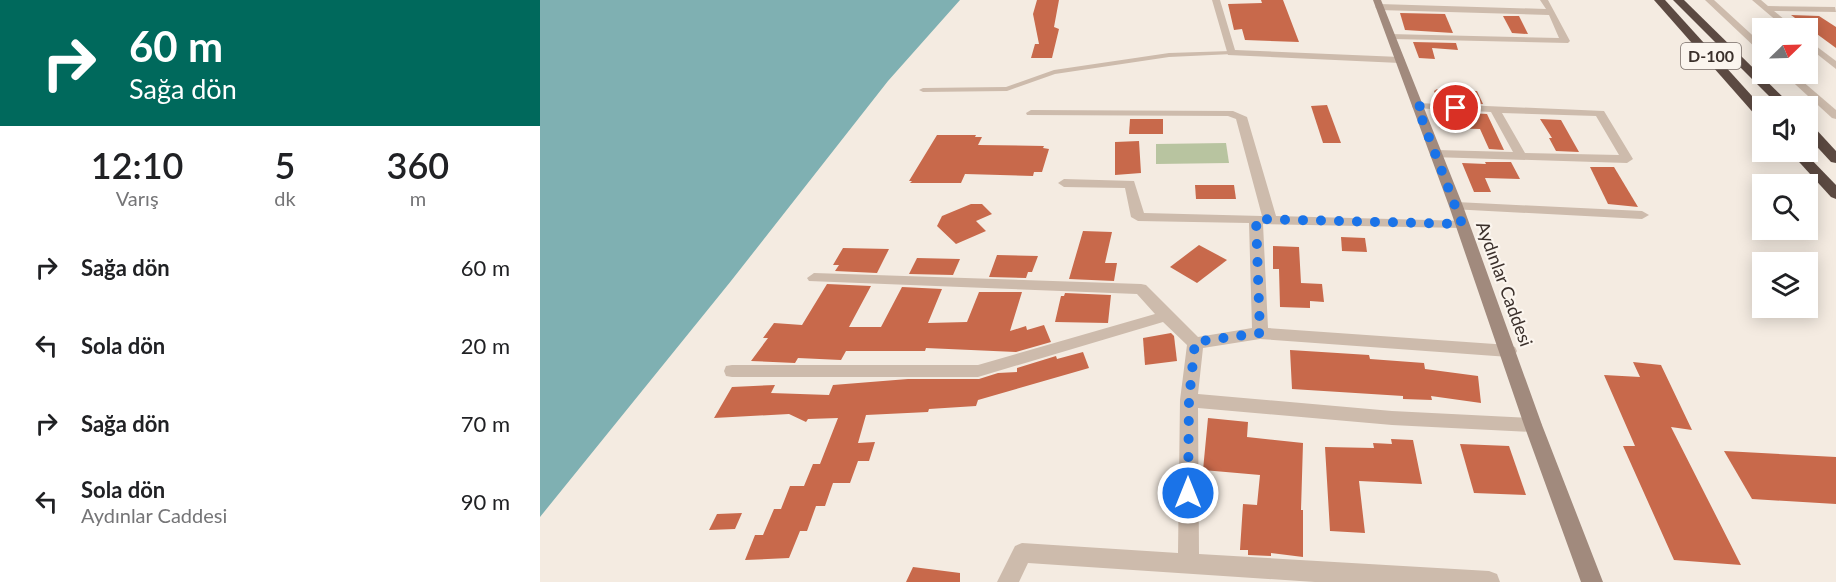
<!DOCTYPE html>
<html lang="tr">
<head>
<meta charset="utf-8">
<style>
  :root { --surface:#fff; --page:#f2f2f2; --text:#202124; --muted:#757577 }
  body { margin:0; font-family:Lato,sans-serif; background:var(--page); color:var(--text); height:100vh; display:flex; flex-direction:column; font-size:22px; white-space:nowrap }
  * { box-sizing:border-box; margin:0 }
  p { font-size:20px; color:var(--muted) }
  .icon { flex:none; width:33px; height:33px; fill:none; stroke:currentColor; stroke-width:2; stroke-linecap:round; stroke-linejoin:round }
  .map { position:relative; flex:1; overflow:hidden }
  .sheet { display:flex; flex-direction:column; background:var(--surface); width:540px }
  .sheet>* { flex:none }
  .top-card { background:#00695c; color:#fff; overflow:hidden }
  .needle { width:39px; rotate:67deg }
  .controls { position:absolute; left:1212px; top:18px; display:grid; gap:12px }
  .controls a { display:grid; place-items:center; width:66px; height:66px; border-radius:0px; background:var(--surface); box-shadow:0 3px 15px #0003; font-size:30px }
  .pin { position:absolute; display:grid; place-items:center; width:51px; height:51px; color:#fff; margin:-26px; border:3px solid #fff; border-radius:50%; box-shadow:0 2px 6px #0007 }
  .me { position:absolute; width:66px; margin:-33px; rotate:0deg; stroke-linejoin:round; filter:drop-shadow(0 0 4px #0008) }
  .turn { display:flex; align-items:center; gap:21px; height:126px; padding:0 30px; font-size:27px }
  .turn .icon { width:78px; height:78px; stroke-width:2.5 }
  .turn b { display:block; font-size:42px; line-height:51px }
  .eta { display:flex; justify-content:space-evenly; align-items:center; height:102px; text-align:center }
  .eta b { font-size:36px; font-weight:600; line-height:42px }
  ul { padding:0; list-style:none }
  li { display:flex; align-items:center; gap:18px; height:78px; padding:0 30px }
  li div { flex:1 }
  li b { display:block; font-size:22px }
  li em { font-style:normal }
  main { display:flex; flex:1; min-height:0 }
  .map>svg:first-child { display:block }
  .green { fill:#b8c4a0 }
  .water { fill:#7fb0b2 }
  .building { fill:#c8694b }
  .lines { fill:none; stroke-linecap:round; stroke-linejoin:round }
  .lane { fill:#cdbbac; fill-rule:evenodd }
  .street { fill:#cdbbac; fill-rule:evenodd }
  .secondary { fill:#a18a7d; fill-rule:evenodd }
  .highway { fill:#5c4a42; fill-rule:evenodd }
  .route { stroke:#1a73e8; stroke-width:10; stroke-dasharray:0 18 }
  .labels { text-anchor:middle; stroke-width:4.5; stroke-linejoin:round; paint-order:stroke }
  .shield { fill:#fbf5ee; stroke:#756b66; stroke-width:1.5 }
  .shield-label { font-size:16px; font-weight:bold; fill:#3b302b }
  .street-label { font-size:18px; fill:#3b302b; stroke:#fbf5ee }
</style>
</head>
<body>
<main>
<section class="sheet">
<div class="top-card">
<div class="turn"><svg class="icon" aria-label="right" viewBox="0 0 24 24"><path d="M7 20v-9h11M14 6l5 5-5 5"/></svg><div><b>60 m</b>Sağa dön</div></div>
</div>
<div class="eta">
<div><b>12:10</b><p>Varış</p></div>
<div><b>5</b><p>dk</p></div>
<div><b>360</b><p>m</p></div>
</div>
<ul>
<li><svg class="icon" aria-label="right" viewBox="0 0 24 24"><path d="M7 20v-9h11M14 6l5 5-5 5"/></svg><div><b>Sağa dön</b></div><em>60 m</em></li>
<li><svg class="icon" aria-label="left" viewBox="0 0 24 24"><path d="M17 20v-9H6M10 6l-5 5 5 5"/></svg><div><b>Sola dön</b></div><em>20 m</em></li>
<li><svg class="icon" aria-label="right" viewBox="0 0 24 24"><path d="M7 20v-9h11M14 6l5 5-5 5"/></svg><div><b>Sağa dön</b></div><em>70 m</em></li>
<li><svg class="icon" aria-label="left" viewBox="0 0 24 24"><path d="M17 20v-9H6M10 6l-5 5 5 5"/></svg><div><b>Sola dön</b><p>Aydınlar Caddesi</p></div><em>90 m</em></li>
</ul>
</section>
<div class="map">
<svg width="1296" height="582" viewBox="0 0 1296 582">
  <rect width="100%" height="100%" fill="#f4ebe1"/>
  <!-- green -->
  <path class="green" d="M686,143L689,163L616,164V144Z"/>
  <!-- water -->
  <path class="water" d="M0,0H420L348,81L191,281L0,517Z"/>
  <!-- building -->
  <g class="building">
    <path d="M497,0H519L514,27L519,29L512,58H491L495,44H499L493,14Z"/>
    <path d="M721,0H743L759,42L705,40L702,29L694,30L688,4L722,3Z"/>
    <path d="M860,13L905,14L913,33L865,30Z"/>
    <path d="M1251,15L1279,16L1296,27V48Z"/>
    <path d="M963,16H979L988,34L972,33Z"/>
    <path d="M873,42L916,43L918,50L892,48L895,59L879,58Z"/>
    <path d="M897,89L937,91L943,104L898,102L894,91Z"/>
    <path d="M787,105L801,143H783L771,106Z"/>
    <path d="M894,111L947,114L964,150L949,149L940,129L900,128Z"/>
    <path d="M590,119H623V134H589Z"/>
    <path d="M1000,119L1021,120L1039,152L1016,151L1009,138H1012Z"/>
    <path d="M397,135H436L435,137H442L438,145L504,146L503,148L509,149L502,172H494L493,176L425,174L421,183H370L372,181H369Z"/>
    <path d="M599,141L601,173L575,175V142Z"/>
    <path d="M945,162H971L980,179L945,178L951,192H934L922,163L946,164Z"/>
    <path d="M1050,167H1074L1098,207L1068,204Z"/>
    <path d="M655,185H694L696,199H656Z"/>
    <path d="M431,204H442L452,214L436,221L446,231L416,244L397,226L402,216Z"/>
    <path d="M543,231L572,232L565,263H577L574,281L529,279Z"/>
    <path d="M801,237L825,238L827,252L802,251Z"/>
    <path d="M659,245L687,260L657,283L630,267Z"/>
    <path d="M733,246L759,247L761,283L782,284L784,302L770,301V308L740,307L739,269H733Z"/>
    <path d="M303,248L349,249L337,273L295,271L299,265H293Z"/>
    <path d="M457,255L498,256L492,272H488L486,278L449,277Z"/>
    <path d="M377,258L420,259L413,275L369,274Z"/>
    <path d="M287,284L331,286L309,327H341L362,287L402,289L388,323L427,322L439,292H482L470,331L486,326L487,330L504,325L511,342L476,352L386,348L385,351H306L301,360L258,358L255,363L211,361L228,338H223L234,323L262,325Z"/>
    <path d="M525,293L571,295L568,323L515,322L521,296H524Z"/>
    <path d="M631,333L634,336L637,361L605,365L603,338Z"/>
    <path d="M750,350L829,355L830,359L884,363L885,369L938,376L941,403L891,396L892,400L863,399V396L752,389Z"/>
    <path d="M543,352L549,368L438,400L436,406L389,409L388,412L326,415L318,443L335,442L329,461H318L310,483H293L285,506H276L267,531H260L249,558L205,560L215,535H223L234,509H241L250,486H264L273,464H280L298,418L268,419L266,422L249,414L174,418L192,387L235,385L231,393L289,395L293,385L368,379H439L458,373L477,372V368L516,356L517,359Z"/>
    <path d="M1093,362L1121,365L1152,430L1131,427L1201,565L1134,560L1083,446H1095L1064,375L1100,377Z"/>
    <path d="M668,418L708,422L707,437L763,443L761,510H763V557L731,553V556L708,555V550H700L703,504L717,505L720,475L663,470Z"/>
    <path d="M851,439L873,440L882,484L819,481L825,533L790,531L785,447L834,448L833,443L852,444Z"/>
    <path d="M920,444L969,446L986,495L934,493Z"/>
    <path d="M1184,451L1296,457V504L1212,499Z"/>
    <path d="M202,513L195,529L169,530L177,514Z"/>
    <path d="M373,567L420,573V582H366Z"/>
  </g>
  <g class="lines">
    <!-- lane -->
    <path class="lane" d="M691,51L693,52V54L629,57L515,74L467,91L383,92L379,90L383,88L466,87L514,70L629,53Z"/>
    <!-- street -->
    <g class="street">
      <path d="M672,0H680L695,50L860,57L865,60L860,63L688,55Z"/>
      <path d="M1000,0H1008L1030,41L1028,43L852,39L847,36L849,34L1019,38L1009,15L839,10L835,7L839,4L1006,9Z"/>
      <path d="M1165,0H1174L1222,44V52L1219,51Z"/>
      <path d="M1212,0H1221L1228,6L1295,7L1296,12L1234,11L1255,28H1245Z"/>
      <path d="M1268,40L1296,61V69L1268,47Z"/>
      <path d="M1244,74H1254L1296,110V119L1292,118Z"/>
      <path d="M877,103L1064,111L1093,159L1087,163L892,157L890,154L896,150L973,152L951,112L873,108L872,106ZM962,113L1056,116L1079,155L985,153Z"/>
      <path d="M491,110L693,111L707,117L736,216L927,221L929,224L922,228L723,224L728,328L969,345L975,347L977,351L975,355L969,357L720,339L663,348L658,394L852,411L993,418L999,420L1002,425L999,430L993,432L852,425L658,408L659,554L949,571L957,574L960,582H775L488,563L479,582H457L475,546L482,543L638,553L640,400L647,345L623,322L438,377H192L186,376L184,371L186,366L192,365H438L615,314L597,294L269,281L267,278L274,273L601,284L606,285L658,337L712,328L709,223L598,221L591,217L585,188L524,187L518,183L524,179L594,181L604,213L722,216L696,119L688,116L487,115L486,113Z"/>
      <path d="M916,202L1102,211L1109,215L1102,219L911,209L909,206L911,203Z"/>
    </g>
    <!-- secondary -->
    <path class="secondary" d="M833,0H841L923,206L1002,425L1063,582H1041L984,425L909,206Z"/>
    <!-- highway -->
    <g class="highway">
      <path d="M1114,0H1125L1222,107V118L1217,117Z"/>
      <path d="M1133,0H1144L1252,106H1239Z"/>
      <path d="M1268,125L1273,126L1296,151V163L1291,162L1268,137Z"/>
      <path d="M1250,152H1264L1296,185V199L1291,197Z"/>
    </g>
  </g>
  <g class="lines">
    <!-- route -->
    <path class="route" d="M648,493L649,400L655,342L720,333L716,219L922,224L877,106L916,108"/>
  </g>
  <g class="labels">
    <!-- shield labels -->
    <rect class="shield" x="1141" y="43" width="60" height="26" rx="4.5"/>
    <g class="shield-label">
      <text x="1171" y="62">D-100</text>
    </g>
    <!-- street labels -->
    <g class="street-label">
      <text transform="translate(964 284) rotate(70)" y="6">Aydınlar Caddesi</text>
    </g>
  </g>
</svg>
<div class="controls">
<a><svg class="needle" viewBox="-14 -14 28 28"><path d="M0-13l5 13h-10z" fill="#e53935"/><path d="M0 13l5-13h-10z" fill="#757577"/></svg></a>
<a><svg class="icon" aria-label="sound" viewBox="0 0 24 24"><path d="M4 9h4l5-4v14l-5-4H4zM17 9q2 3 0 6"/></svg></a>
<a><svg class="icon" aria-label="search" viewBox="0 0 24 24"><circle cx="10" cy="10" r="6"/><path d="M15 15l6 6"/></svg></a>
<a><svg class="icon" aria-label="layers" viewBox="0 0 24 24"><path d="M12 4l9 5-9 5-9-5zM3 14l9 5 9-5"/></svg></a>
</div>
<div class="pin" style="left:916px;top:108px;background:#d93025"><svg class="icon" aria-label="arrive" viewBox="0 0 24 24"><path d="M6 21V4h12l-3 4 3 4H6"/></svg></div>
<svg class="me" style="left:648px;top:493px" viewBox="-20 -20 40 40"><circle r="17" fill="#1a73e8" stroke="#fff" stroke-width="3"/><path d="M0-11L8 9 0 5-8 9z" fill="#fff"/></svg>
</div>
</main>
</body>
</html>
